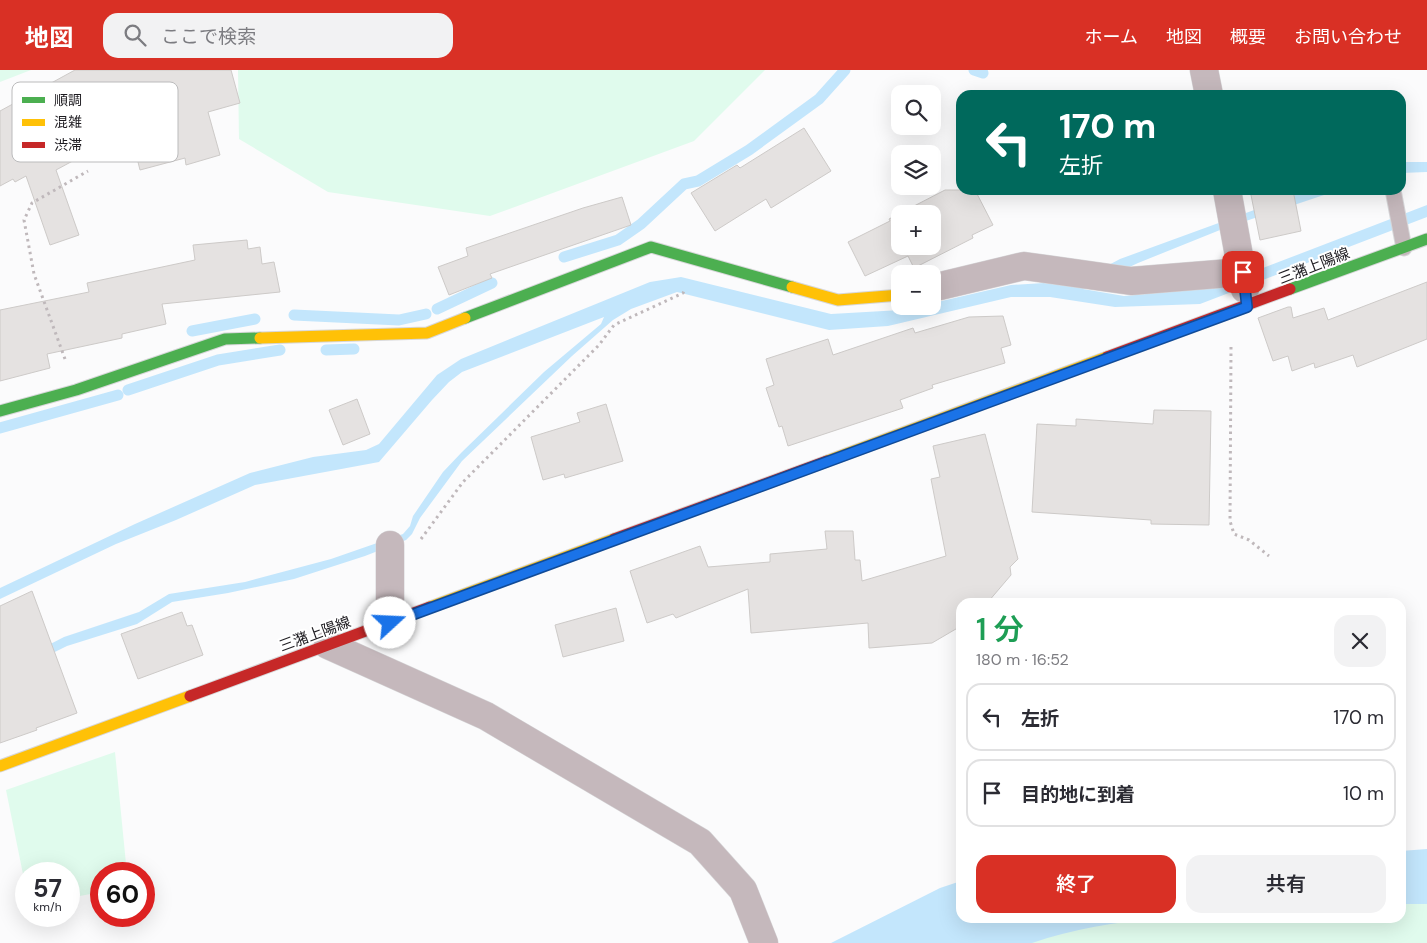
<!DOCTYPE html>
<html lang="ja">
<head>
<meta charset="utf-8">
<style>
  :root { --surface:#fff; --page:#f2f2f3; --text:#2b2b33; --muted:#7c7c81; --line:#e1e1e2; --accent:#d93025 }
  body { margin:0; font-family:"DM Sans","Noto Sans JP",sans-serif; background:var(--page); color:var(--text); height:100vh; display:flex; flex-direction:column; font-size:19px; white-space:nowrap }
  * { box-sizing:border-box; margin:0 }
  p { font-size:16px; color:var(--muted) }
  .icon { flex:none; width:28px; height:28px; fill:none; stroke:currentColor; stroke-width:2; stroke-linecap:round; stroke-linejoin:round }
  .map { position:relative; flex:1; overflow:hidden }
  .drawer { position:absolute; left:956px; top:528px; width:450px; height:325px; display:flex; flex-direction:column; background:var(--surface); border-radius:15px; box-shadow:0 5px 20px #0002 }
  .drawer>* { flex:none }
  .guide { position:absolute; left:956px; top:20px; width:450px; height:105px; border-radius:15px; box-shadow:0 5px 20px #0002; background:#00695c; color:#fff; overflow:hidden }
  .tools { position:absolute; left:891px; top:15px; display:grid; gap:10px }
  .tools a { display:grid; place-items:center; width:50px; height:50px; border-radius:10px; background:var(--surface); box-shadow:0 5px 20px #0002; font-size:25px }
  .speed { position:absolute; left:15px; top:792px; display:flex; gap:10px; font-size:25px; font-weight:700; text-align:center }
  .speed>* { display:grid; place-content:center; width:65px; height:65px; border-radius:50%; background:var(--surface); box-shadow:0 5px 20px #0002; line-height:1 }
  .speed small { font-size:12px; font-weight:400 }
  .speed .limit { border:8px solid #d22; background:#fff; color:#111 }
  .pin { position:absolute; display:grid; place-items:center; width:42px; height:42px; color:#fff; margin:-21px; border-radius:10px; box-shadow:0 2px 8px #0006 }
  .me { position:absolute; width:55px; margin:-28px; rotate:70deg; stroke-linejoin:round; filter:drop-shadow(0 0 4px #0008) }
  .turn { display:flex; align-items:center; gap:18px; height:105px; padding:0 20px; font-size:22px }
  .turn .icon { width:65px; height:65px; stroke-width:2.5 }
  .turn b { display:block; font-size:35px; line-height:42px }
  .round { display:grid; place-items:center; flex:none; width:52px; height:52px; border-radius:15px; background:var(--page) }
  .headline { display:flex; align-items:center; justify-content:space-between; height:85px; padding:0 20px }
  h1 { font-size:30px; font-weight:600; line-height:38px; color:#1e9e55 }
  .cta { display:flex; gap:10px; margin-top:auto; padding:10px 20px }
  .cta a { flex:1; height:58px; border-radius:15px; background:var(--accent); color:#fff; font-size:20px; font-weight:600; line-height:58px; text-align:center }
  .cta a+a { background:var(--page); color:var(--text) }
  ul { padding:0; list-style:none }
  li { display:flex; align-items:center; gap:15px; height:68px; margin:0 10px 8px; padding:0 10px; border:2px solid var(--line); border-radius:15px }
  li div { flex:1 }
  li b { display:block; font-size:19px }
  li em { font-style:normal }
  header { display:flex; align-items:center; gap:30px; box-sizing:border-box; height:70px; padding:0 25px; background:var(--accent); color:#fff }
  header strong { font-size:24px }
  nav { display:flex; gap:28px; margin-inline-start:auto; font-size:18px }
  .search { width:350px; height:45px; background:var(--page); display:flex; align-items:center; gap:12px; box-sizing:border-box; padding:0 18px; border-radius:15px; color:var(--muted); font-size:19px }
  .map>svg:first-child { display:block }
  .green { fill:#e0fbed }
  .water { fill:#c3e6fc }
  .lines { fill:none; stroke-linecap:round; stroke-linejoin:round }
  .stream { stroke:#c3e6fc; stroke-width:11 }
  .building { fill:#e5e2e1; stroke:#cdcac8; fill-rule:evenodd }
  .lane-casing { stroke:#d7d7d9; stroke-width:17 }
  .street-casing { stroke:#d7d7d9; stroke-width:29 }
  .fast-casing { stroke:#d7d7d9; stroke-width:13 }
  .slow-casing { stroke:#d7d7d9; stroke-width:13 }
  .jam-casing { stroke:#d7d7d9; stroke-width:13 }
  .path { stroke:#bfb8bb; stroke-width:3; stroke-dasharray:2.5 4; stroke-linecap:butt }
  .lane { stroke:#c5b8bc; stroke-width:15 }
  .street { stroke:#c5b8bc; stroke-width:28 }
  .fast { stroke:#4caf50; stroke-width:11 }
  .slow { stroke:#ffc107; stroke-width:11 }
  .jam { stroke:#c62828; stroke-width:11 }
  .route-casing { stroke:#114b97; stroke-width:12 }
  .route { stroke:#1a73e8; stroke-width:9 }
  .labels { text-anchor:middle; stroke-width:4; stroke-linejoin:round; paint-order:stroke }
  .street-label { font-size:15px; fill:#1d1b20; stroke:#fff }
  .key { fill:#fff; stroke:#bbbbbc; stroke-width:1 }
  .key-label { font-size:14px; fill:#1d1b20 }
</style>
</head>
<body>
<header>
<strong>地図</strong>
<div class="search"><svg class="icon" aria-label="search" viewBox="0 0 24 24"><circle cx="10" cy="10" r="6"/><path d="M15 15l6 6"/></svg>ここで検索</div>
<nav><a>ホーム</a><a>地図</a><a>概要</a><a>お問い合わせ</a></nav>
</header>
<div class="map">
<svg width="1427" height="873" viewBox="0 0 1427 873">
  <rect width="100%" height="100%" fill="#fbfbfc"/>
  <!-- green -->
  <g class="green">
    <path d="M0,0H31L0,12Z"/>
    <path d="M238,0H765L694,71L490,146L328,122L239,69Z"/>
    <path d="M115,682L127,804H101V822L69,828V804H26V819L6,720Z"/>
    <path d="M1401,817L1427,819V873H982L1133,848H1401Z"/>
  </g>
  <!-- water -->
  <g class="water">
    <path d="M1401,92H1427V102L1401,103Z"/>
    <path d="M1309,120H1339L1225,158L1138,193L1083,219L1124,226L1211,218L1427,135V147L1200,234L1115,237L1050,227H1011L888,256L829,260L677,222L631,239L613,250L572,286L462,391L420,448L412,464L406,470L365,486L294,509L228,523L172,532L137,554L67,576L0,609V600L64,567L139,542L169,524L245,512L331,489L403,464L410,456L413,446L443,402L462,382L544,302L601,254L604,247L462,302L449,312L432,330L379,392L255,415L176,450L116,474L0,529V518L135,454L250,403L313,387L366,380L379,374L437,305L461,289L650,212L681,207L831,244L901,240L920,236H932L933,233L1011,215L1044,213L1069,216L1120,189Z"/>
    <path d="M1427,779V834H1401V781Z"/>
    <path d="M961,811V848H1159C1116,852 1073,859 1032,873H831L940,818Z"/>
  </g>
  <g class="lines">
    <!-- stream -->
    <g class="stream">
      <path d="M974,0L983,3"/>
      <path d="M564,187L618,170L641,154L684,114L698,111L749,80L819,29L845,0"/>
      <path d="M437,239L492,213"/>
      <path d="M294,245L399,250L426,244"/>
      <path d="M192,261L255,249"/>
      <path d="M326,280L354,279"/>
      <path d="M128,320L218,290L280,280"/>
      <path d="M0,358L118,325"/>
    </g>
  </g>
  <!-- building -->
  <g class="building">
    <path d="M75,0H231L240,33L208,42L220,85L186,95L185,88L140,100L130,60L56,100L79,165L50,175L26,106L15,112L13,109L0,116V41Z"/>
    <path d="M804,58L831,101L771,138L766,129L715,161L691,123L737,95L740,98Z"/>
    <path d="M945,120H975L993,155L972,165L973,168L914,198L908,186L865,206L848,172L890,151L889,149ZM900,144H932V176H900Z"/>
    <path d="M1250,120H1293L1301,161L1260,170Z"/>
    <path d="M622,127L631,155L490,204L492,208L449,225L438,197L468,186L466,178L583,138Z"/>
    <path d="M247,170L248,179L260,177L262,194L274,192L280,222L162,234L166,254L122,264V268L47,284L50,298L0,311V240L89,222L87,213L195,190L193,175Z"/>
    <path d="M1427,212V269L1357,297L1353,285L1315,298L1314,293L1292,301L1288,286L1273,291L1258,248L1288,237H1291L1293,248L1324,238L1328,250Z"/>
    <path d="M1003,246L1011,275L1001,278L1005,293L932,315L933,318L900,330L903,338L788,376L782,356L779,357L766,318L774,315L766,289L828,269L833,285L913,258L915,263L969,247Z"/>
    <path d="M357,329L370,364L343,375L329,340Z"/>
    <path d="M606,334L623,391L565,408L564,404L543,410L531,367L580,352L577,343Z"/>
    <path d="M1154,340L1211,341L1209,455L1151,454V450L1032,442L1037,354L1076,356V349L1153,354Z"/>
    <path d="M985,364L1018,489L1010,497L1011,505L988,532H961V556L932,573L869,578L868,553L751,563L748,519L676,548L673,544L647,553L630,501L700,476L708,497L770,492V484L827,479L825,461H853L855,490H860L862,511L946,486L931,409L940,407L933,376Z"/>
    <path d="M32,521L77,643L36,658L37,660L0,673V536Z"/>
    <path d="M616,538L624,571L563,587L555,555Z"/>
    <path d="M182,542L187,556L192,555L203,585L138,609L121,564Z"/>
  </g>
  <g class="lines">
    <!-- lane casing -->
    <g class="lane-casing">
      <path id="lane" d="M1393,120L1404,178"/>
    </g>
    <!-- street casing -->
    <g class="street-casing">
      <g id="street">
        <path d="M1204,0L1209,25"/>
        <path d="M1227,120L1245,219"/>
        <path d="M932,218L1024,196L1131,211L1243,202"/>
        <path d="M390,475V553"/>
        <path d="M328,575L486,646L700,772L743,820L764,873"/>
      </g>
    </g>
    <!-- fast casing -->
    <g class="fast-casing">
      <g id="fast">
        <path d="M1290,219L1427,169"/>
        <path d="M465,248L651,177L792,217"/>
        <path d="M0,341L76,320L225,269L260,268"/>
      </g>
    </g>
    <!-- slow casing -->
    <g class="slow-casing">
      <g id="slow">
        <path d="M792,217L838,230L900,225"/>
        <path d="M260,268L427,263L465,248"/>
        <path d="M827,391L1107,287"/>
        <path d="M430,537L614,469"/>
        <path d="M0,696L190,626"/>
      </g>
    </g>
    <!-- jam casing -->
    <g class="jam-casing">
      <g id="jam">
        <path d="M1107,287L1290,219"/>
        <path d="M614,469L827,391"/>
        <path d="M190,626L430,537"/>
      </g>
    </g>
    <!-- path -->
    <g class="path">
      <path d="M1231,277L1230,451L1234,464L1249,470L1269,486"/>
      <path d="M65,289L34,204L24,150L32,133L88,101"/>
      <path d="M421,469L463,412L599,275L614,255L683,223L685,219"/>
    </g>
    <!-- lane -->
    <use href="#lane" class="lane"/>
    <!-- street -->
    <use href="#street" class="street"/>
    <!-- fast -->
    <use href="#fast" class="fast"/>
    <!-- slow -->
    <use href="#slow" class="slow"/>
    <!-- jam -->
    <use href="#jam" class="jam"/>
  </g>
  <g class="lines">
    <!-- route casing -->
    <g class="route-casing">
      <path id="route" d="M390,553L1247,237L1243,202"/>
    </g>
    <!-- route -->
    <use href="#route" class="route"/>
  </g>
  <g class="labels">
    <!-- street labels -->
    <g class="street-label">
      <text transform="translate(1314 196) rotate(-21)" y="5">三潴上陽線</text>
      <text transform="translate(315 564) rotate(-20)" y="5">三潴上陽線</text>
    </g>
  </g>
  <!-- legend -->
  <rect x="12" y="12" width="166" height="80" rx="8" class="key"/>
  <rect x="22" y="27" width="23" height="6" fill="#4caf50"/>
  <rect x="22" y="49" width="23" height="7" fill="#ffc107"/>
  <rect x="22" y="72" width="23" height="6" fill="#c62828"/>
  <g class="key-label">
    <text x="54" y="35">順調</text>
    <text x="54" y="57">混雑</text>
    <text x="54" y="80">渋滞</text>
  </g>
</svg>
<div class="tools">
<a><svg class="icon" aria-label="search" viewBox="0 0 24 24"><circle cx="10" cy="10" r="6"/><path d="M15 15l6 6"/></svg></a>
<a><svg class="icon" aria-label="layers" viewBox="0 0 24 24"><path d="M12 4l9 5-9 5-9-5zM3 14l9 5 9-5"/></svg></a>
<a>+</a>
<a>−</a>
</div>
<div class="speed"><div>57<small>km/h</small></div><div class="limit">60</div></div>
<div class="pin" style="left:1243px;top:202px;background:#d93025"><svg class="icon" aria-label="arrive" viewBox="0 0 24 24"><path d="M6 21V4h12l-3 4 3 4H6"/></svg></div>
<svg class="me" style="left:390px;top:553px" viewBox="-20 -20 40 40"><circle r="19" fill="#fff"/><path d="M0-13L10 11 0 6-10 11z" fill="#1a73e8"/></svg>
<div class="guide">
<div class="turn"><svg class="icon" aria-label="left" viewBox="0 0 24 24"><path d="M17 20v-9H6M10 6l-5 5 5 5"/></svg><div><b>170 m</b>左折</div></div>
</div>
<section class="drawer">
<div class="headline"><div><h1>1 分</h1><p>180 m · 16:52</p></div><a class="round"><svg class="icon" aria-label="close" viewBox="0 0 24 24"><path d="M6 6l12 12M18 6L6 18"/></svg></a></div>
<ul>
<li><svg class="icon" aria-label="left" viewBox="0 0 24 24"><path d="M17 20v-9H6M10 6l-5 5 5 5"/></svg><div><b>左折</b></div><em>170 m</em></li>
<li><svg class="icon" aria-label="arrive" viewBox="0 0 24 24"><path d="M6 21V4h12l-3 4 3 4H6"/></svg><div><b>目的地に到着</b></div><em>10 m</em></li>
</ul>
<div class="cta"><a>終了</a><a>共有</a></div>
</section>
</div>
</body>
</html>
